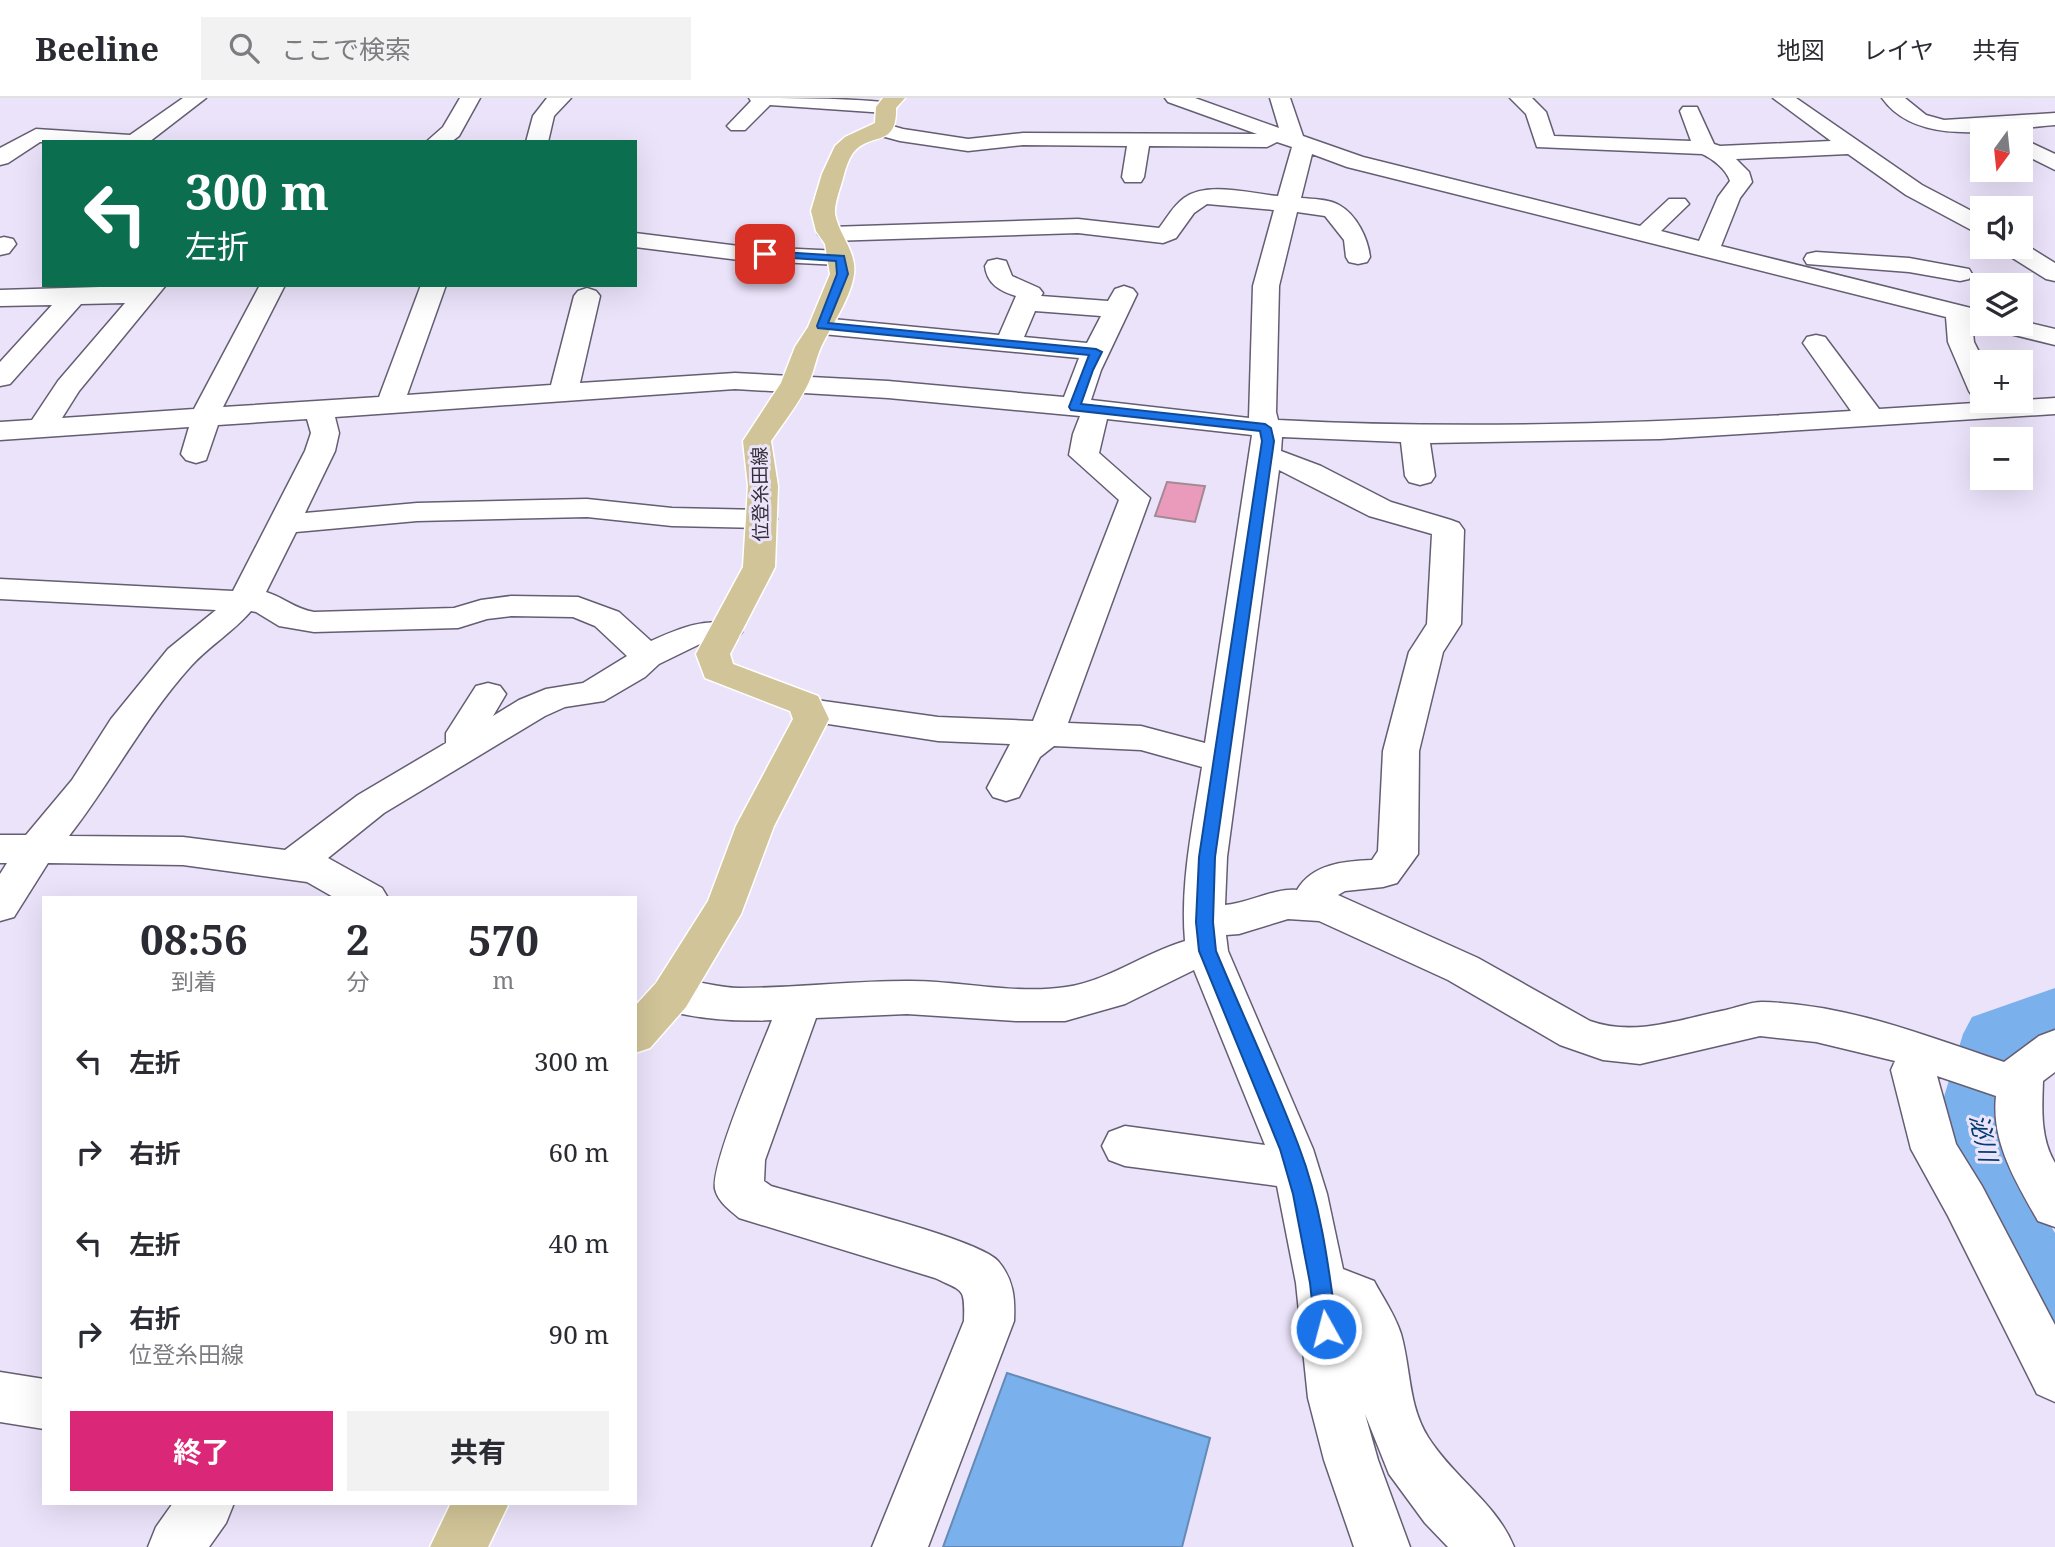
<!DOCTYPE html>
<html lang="ja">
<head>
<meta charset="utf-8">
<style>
  :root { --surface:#fff; --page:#f2f2f3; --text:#2b2b33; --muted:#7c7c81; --line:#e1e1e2; --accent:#db2777 }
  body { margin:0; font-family:"Noto Serif","Noto Sans JP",serif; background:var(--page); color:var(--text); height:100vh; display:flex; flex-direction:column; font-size:26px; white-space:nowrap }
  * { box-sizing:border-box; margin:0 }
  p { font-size:23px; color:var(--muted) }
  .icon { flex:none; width:38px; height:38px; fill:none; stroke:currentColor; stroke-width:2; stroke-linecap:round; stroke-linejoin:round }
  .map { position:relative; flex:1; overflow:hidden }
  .drawer { position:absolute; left:42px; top:798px; width:595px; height:609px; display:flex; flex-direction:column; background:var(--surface); border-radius:0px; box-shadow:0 7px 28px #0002 }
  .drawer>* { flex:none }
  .banner { position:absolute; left:42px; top:42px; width:595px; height:147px; border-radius:0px; box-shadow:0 7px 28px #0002; background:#0b6e4f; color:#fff; overflow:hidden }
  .needle { width:46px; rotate:195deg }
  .controls { position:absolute; left:1970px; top:21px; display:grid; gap:14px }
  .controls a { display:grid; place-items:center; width:63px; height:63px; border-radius:0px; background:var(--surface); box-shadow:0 7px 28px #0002; font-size:35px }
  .pin { position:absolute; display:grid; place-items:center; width:60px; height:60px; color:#fff; margin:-30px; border-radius:14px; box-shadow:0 4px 10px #0006 }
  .me { position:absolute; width:77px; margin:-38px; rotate:353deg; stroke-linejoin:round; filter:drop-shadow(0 0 5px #0008) }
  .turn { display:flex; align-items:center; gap:24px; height:147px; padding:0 28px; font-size:32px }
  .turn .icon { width:91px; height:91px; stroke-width:2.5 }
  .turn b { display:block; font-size:49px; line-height:60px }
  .eta { display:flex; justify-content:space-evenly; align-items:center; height:119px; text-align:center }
  .eta b { font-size:42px; font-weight:700; line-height:49px }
  .primary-button { display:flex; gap:14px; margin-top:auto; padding:14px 28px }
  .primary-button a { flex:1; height:80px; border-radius:0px; background:var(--accent); color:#fff; font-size:28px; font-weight:700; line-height:80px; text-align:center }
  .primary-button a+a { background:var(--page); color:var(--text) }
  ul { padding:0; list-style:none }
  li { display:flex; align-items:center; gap:21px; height:91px; padding:0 28px }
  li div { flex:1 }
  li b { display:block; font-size:26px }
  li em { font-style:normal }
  header { display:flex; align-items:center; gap:42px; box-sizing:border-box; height:98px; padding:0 35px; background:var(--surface); border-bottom:2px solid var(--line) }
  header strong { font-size:33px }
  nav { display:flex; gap:38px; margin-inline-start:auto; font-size:24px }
  .search { width:490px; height:63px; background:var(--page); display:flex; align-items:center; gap:18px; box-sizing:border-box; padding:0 24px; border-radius:0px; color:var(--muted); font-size:26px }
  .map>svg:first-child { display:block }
  .water { fill:#7ab1ec; stroke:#648ab6; stroke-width:2 }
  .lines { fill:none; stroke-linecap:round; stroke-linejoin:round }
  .river { fill:#7ab1ec; fill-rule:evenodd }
  .building { fill:#ea9bbc; stroke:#a28992; stroke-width:2 }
  .minor-casing { stroke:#655d71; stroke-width:3 }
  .major-casing { stroke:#fff; stroke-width:3 }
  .minor { fill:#fff; fill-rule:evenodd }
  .major { fill:#d1c498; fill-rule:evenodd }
  .route { fill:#1a73e8; stroke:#114b97; stroke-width:2 }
  .labels { text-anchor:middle; stroke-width:6; stroke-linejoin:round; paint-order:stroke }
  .street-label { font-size:19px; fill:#322e37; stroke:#ebe3fa }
  .near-water-label { font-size:24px; font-style:italic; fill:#003d72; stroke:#ebe3fa }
</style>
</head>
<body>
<header>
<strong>Beeline</strong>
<div class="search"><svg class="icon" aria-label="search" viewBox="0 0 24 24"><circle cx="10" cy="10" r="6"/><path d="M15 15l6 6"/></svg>ここで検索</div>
<nav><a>地図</a><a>レイヤ</a><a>共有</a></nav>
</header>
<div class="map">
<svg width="2055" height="1449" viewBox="0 0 2055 1449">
  <rect width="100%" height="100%" fill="#ebe3fa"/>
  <!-- water -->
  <path class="water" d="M1007,1275L1210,1340L1182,1449H943Z"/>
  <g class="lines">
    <!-- river -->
    <path class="river" d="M2055,890V937L2019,951L2005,1002L2027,1090L2055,1135V1226L2031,1217L1963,1098L1943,1002L1963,936L1972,919Z"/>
  </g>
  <!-- building -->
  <path class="building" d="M1167,384L1205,388L1195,424L1155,418Z"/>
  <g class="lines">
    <!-- minor casing -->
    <g class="minor-casing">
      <g id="minor">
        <path d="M183,0H206L149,44H40L8,65L0,67V50L36,31L130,37Z"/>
        <path d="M460,0H480L459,38L451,44H426L443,29Z"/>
        <path d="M547,0H571L554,18L548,44H526L533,18Z"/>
        <path d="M749,0C795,0 848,0 893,5L896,9L893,13L886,15L770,7L745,32H731L727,28L751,3Z"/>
        <path d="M1165,0H1195L1279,30L1270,0H1290L1303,38L1363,59L1640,128L1669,101H1685L1689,106L1661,133L1699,143L1718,99L1730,83C1726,71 1713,61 1702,56L1537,49L1526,16L1510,0H1532L1546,14L1554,38L1691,43L1680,13L1683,9H1697L1714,46L1720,48L1831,43L1773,0H1796L1922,87L1983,119V136L1975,134L1906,97L1848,56L1736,61L1749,74L1752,84L1740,100L1721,148L1983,213V226H2021V223L2055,231V247L1994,232L1991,227L1983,229L1972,226L1974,244L1984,264L1983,301L1973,299L1969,293L1948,244L1946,219L1347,69L1312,56L1301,100C1313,101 1328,101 1339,107C1357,117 1368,141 1370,159L1367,164L1358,166L1349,164L1346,159L1344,142L1325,118L1297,114L1279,188L1276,314L1278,322C1469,332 1660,325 1851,313L1803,245L1807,239L1816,237L1825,239L1879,311L2055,300V316L1660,341L1430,345L1435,378L1431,384L1420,387L1409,384L1405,378L1401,344L1282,339L1281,353L1321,368L1391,404L1451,422L1459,425L1464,432L1461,526L1443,554L1419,653L1418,756L1397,785L1383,789L1345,793L1338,797L1478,860L1590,923C1635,939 1681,921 1726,912C1738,909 1751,904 1762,904C1847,906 1926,938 2004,964L2039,938L2055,932V974L2043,983C2042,1010 2040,1040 2055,1065V1129L2038,1123C2016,1084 1991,1044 1996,998L1937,978L1956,1046L1982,1088L2055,1227V1304L2037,1296L1948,1118L1911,1051L1891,972L1895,963L1816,944L1760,938L1640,966L1603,962L1560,947L1448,882L1319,823L1288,821L1239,836L1226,837L1228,853L1313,1051L1327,1096L1343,1171L1374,1183C1383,1200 1395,1217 1401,1236C1411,1271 1408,1307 1428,1339C1453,1379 1497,1406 1514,1449H1448L1425,1425L1389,1376L1365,1316L1378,1362L1410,1449H1354L1324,1362L1308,1300L1296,1185L1277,1088L1125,1068L1109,1062L1102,1048L1109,1034L1125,1028L1265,1047L1194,872L1125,906L1065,923H1016L907,916L816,920L765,1062L764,1083L771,1088C810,1100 978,1140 998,1163C1014,1182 1015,1200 1014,1223L928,1449H872L964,1223C965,1189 964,1194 935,1180L739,1120C730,1112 718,1104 715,1091C711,1065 760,953 772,922C733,924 693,921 656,909L650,897L656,885C684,876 711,890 740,890C795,890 850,883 906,883C958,882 1014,897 1066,889C1108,883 1144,855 1185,843C1180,785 1193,726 1202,669L1141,652L1054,648L1040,659L1019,699L1006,703L993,699L987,690L1010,646L938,643L809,623L796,620L791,612L796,604L809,601L938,619L1033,623L1119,402L1069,357L1073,336L1080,318L888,300L735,291L335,319L339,335L335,353L305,415L417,405L587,401L672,410L762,412L773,414L777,421L773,428L762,430L672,428L587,419L417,423L296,434L266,494C283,499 295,511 314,514L454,510L481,502L511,498L578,499L619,514L651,543C680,530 705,519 737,527L742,534L737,541L702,545L659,566L645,579L604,603L565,609L545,618L384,715L328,760L382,790L388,800H335L307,784L183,767L48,765L14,819L0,823V776L7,765H0V737H26L72,682L111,621L168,551L216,512L0,501V481L233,493L305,353L311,335L307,321L218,327L206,362L196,365L186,362L181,356L189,329L0,342V324L32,322L58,283L125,205L81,206L10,286L0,288V264L52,207L0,208V192L166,187L79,293L62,320L194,311L260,187H285L223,309L379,299L421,187H446L407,297L551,287L574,198L578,193L587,190L596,193L600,198L580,285L735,275L888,283L1064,299L1079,260L822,236L813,234L809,228L813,222L822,220L999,237L1016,198C1000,193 987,186 985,168L988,163L997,161L1006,163L1012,178L1039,190L1043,195L1041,198L1108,203L1115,191L1124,188L1133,191L1137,196L1101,272L1091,302L1249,320L1253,188L1274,112L1207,106L1194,115L1176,140L1163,145L1078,135L830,143L822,141L818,136L822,131L830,129L1078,121L1159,130C1167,120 1173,108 1184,100C1208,83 1251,96 1278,98L1292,49L1277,44L1267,49L1149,48L1144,79L1141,84H1125L1122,79L1127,48L1023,47L968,53L900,43L874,36L871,31L874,26L882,25L903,31L968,41L1023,35L1257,36L1168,4ZM1035,213L1101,218L1087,245L1024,239ZM1107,321L1252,337L1205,645L1141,628L1068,625L1150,400L1099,355ZM1279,372L1369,418L1432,436L1427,526L1409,554L1383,653L1378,753L1372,762C1344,763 1312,766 1297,792C1273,790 1250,805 1225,807L1227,759ZM251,513L256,514L279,528L314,534L458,530L487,521L511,518L573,519L595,528L627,558L583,585L546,591L519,602L493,618L506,596L500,588L488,585L476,588L446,635V645L358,697L285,752L183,739L69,738C112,683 144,620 191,568C209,548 233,534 251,513Z"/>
        <path d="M1882,0H1905L1926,17L1944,22L2055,15V27C2001,31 1918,51 1882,0Z"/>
        <path d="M2021,40L2055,56V72L2021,55Z"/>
        <path d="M635,135L739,148L840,153L849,155L852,160L849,165L840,167L739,162L635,149Z"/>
        <path d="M4,139L13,141L16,146L9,155L0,157V140Z"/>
        <path d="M2021,144L2055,165V183L2046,181L2003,154L2000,149H2021Z"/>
        <path d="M1816,154L1909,160L1969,171L1972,176L1969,181L1960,183L1909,174L1807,166L1804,161L1807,156Z"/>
        <path d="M0,1274L44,1281V1331L0,1324Z"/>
        <path d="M173,1405H234L226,1425L209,1449H148L156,1429Z"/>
      </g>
    </g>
    <!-- major casing -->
    <g class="major-casing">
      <g id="major">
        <path d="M883,0H905L896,10C897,51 870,33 853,55C848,62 845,72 843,80C840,91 834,106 835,116C839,137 857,154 854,176C851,200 831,228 821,249C816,260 814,273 809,284C799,305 784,324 771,343L778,388L775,469L730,556L733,566L818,598L829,621L774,728L741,816L686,909L650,950L635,955V908L656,885L708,803L736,728L793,621L790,613L705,580L696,556L743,469L748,388L743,343L781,285L795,249L808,229L830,176L825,146L816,133L811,113L822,76L835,48L845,39L875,25L876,9Z"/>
        <path d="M451,1405H509L488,1449H430Z"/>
      </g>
    </g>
    <!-- minor -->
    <use href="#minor" class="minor"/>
    <!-- major -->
    <use href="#major" class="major"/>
  </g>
  <!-- route -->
  <path class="route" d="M765,153L844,158L848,176L828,225L1096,251L1102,254L1093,272L1081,306L1265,326L1271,330L1274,343L1215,759L1213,824L1216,853C1243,918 1274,983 1299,1049C1321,1106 1329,1171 1337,1231L1333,1238L1326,1241L1318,1238L1315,1231L1310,1185L1293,1096L1280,1051L1199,853L1196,824L1199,759L1262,343L1260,333L1071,312L1069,309L1089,257L818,230L817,228L837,176L836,163L761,158L760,156Z"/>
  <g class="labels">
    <!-- street labels -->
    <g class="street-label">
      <text transform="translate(760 396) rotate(-91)" y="7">位登糸田線</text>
    </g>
    <!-- near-water labels -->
    <g class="near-water-label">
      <text transform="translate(1983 1040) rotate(77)" y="8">泌川</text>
    </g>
  </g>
</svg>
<div class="controls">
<a><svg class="needle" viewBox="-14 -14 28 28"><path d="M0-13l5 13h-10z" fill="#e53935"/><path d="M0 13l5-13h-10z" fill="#7c7c81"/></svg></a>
<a><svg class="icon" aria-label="sound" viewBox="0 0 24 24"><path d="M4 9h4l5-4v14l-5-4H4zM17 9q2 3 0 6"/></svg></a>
<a><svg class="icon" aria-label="layers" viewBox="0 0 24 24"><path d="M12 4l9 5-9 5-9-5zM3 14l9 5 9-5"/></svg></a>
<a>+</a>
<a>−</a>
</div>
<div class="pin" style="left:765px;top:156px;background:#d93025"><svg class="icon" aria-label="arrive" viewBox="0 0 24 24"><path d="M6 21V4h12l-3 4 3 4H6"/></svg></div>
<svg class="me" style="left:1326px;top:1231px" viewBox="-20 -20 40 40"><circle r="17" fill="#1a73e8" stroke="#fff" stroke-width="3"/><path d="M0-11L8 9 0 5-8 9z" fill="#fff"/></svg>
<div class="banner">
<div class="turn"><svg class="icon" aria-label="left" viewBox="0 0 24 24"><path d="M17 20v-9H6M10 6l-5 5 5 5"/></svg><div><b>300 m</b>左折</div></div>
</div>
<section class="drawer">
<div class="eta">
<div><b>08:56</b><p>到着</p></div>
<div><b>2</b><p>分</p></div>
<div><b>570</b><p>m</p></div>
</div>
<ul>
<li><svg class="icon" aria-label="left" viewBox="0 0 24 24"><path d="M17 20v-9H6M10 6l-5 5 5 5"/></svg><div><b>左折</b></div><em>300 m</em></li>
<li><svg class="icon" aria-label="right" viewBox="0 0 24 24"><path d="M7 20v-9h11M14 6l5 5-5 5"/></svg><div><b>右折</b></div><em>60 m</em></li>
<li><svg class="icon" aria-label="left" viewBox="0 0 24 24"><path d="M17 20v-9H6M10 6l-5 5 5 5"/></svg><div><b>左折</b></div><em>40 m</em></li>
<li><svg class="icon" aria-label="right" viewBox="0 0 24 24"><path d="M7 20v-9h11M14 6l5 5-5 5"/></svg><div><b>右折</b><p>位登糸田線</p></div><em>90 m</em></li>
</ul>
<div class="primary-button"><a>終了</a><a>共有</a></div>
</section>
</div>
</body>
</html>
